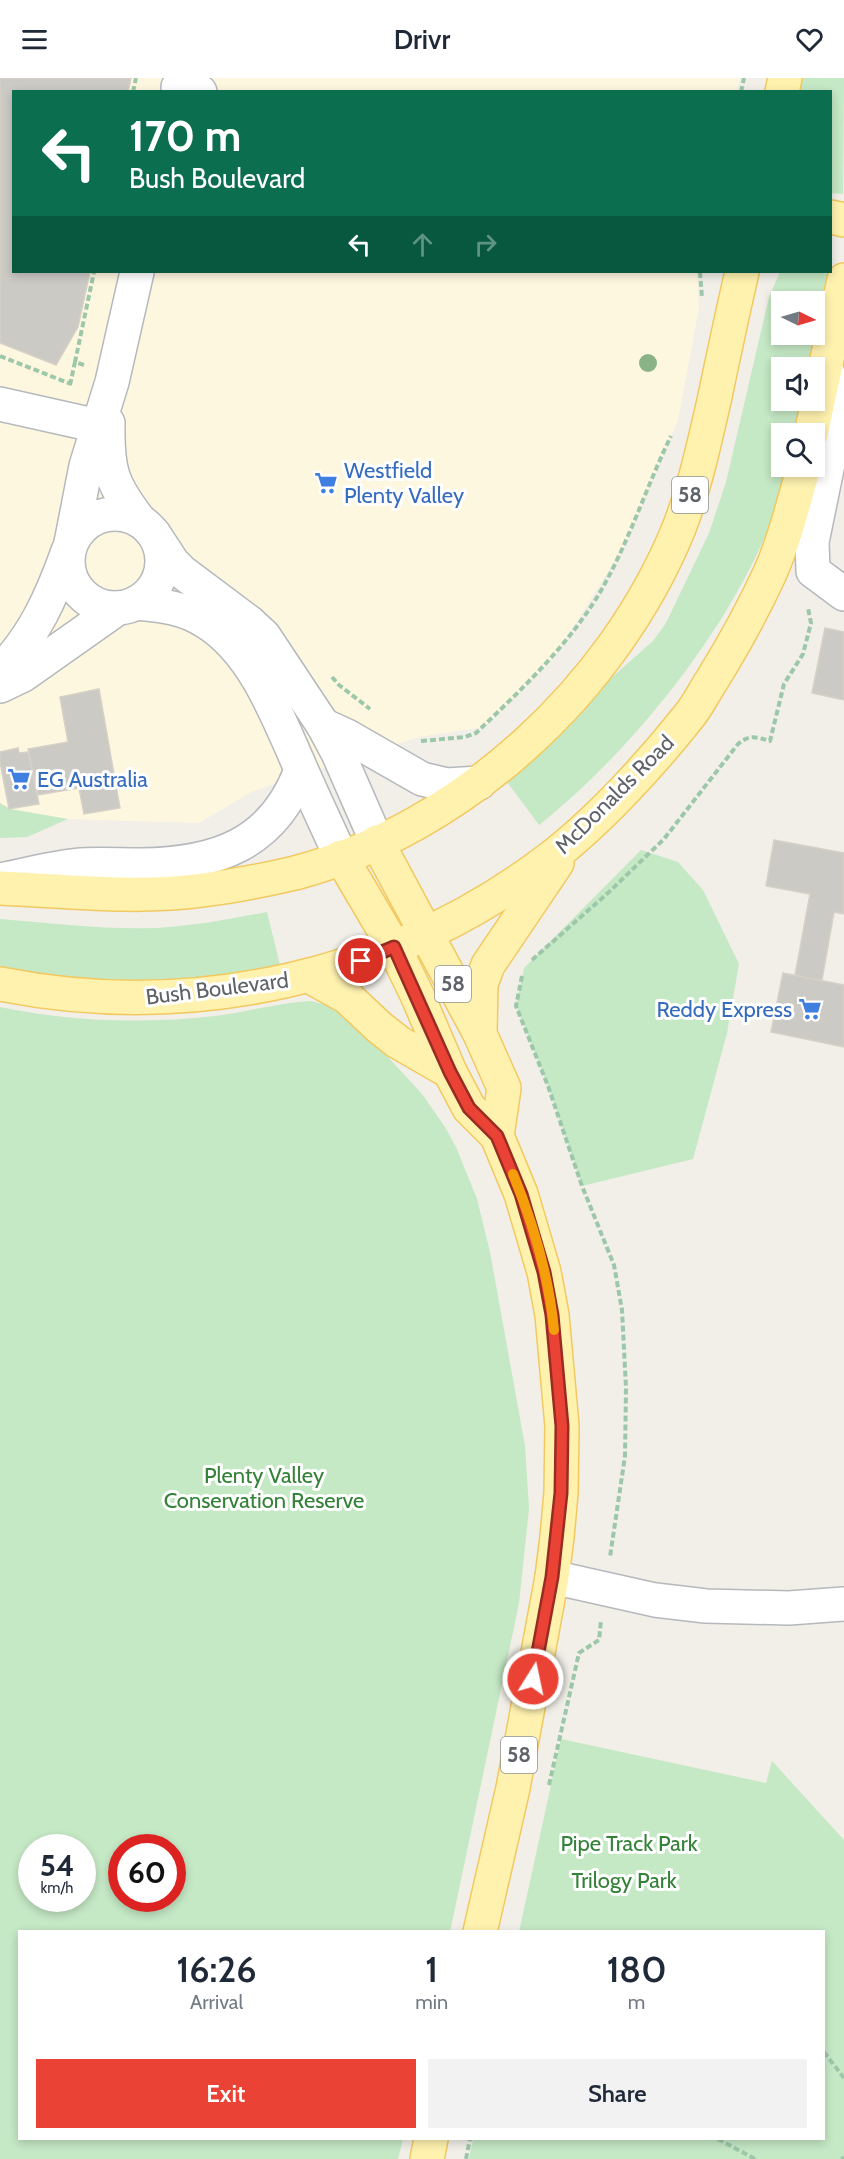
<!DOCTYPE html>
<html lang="en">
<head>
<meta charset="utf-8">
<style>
  :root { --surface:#fff; --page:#f2f2f3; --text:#1f2937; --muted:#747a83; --accent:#ea4335 }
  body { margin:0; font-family:Cabin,sans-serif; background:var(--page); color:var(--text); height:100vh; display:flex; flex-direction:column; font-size:22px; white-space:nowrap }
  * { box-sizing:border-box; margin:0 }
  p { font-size:20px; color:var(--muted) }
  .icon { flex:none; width:33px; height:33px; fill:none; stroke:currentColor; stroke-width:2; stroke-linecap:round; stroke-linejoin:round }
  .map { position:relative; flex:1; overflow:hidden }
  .side { position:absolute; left:18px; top:1852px; width:807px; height:210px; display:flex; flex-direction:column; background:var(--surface); border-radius:0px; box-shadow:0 3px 9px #0003 }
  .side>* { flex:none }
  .top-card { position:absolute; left:12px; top:12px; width:820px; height:183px; border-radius:0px; box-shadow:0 3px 9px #0003; background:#0b6e4f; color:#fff; overflow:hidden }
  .needle { width:39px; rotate:95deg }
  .controls { position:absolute; left:771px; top:213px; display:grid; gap:12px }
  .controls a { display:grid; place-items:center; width:54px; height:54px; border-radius:0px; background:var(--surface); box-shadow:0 3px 9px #0003; font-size:30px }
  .speed { position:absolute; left:18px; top:1756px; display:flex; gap:12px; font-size:30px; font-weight:700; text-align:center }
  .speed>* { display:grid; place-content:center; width:78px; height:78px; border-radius:50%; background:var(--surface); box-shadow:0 3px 9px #0003; line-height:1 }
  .speed small { font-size:15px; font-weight:400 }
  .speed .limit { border:9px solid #d22; background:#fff; color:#111 }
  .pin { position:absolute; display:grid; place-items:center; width:51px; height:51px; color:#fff; margin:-26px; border:3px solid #fff; border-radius:50%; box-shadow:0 2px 6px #0007 }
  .me { position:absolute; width:66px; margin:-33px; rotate:10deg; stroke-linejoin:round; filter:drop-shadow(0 0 4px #0008) }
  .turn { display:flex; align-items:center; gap:21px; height:126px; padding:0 18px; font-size:27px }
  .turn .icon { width:78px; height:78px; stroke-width:2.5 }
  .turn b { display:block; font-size:42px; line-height:51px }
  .lanes { display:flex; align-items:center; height:57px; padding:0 18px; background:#0003; justify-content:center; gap:30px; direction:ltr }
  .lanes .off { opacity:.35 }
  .eta { display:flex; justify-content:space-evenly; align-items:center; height:102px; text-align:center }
  .eta b { font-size:36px; font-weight:600; line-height:42px }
  .primary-button { display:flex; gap:12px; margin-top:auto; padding:12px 18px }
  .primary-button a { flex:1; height:69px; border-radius:0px; background:var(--accent); color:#fff; font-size:24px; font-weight:600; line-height:69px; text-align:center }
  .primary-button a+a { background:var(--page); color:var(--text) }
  header { display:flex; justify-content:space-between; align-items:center; height:78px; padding:0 18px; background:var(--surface); font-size:27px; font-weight:600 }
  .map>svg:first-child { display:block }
  .commercial { fill:#fef7e0 }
  .green { fill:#c5e8c5; fill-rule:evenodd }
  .building { fill:#cccac5; stroke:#d6d1c6; stroke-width:1.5 }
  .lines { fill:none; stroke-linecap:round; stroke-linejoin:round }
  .minor-casing { stroke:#b5b8bc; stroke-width:36 }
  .major-casing { stroke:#f2c960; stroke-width:36 }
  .path { stroke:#9cc7a9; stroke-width:4; stroke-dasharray:6 3; stroke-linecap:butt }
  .minor { stroke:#fff; stroke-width:33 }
  .major { stroke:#fff2af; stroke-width:33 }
  .tree { fill:#89b387 }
  .route-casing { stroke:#982c22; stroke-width:15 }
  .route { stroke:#ea4335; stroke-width:10 }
  .slow { stroke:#f59e0b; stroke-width:10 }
  .labels { text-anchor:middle; stroke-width:6; stroke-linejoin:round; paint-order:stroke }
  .shield { fill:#fff; stroke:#8f9295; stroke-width:1.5 }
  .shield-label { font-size:21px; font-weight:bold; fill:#5f6368 }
  .shop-label { font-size:22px; fill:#366cbe; stroke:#fff; text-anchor:start }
  .street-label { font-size:22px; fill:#5f6368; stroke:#fff }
  .park-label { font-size:22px; fill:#348238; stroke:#fff }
</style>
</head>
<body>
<header><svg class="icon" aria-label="menu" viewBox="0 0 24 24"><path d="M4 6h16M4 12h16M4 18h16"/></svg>Drivr<svg class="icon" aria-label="heart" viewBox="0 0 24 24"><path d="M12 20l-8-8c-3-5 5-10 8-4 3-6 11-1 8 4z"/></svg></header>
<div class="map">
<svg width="844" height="2081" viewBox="0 0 844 2081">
  <rect width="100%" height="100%" fill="#f1efe8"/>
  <!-- commercial -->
  <path class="commercial" d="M0,0H740L737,14H14V194H697L699,230L678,342L624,468L555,578L484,649L419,659L253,713L199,745L68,741L9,731L0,725Z"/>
  <!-- green -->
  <g class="green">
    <path d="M801,0H844L843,116L831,115V14H798Z"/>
    <path d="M780,194H816L830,196L809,289L782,290V322L802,323L795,355L782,356V388L788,389C760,516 640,667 539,747L507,704L544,671L610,601L653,563L666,545L709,455L726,404L769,219ZM782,224H814V256H782Z"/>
    <path d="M0,725L10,731L68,741L27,759L0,760Z"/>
    <path d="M641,772L678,784L703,812L739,886L727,955L693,1081L582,1108L548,1008L516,928L524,890Z"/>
    <path d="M267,834L280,887C259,891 238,896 216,899C144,908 72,902 0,890V841C52,845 105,852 157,850C194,848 230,841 267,834Z"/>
    <path d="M310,923L335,929L363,952L422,1016L445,1049L456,1069L477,1121L490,1174L525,1368L529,1431L519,1525L450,1854H20V2061H403L398,2081H0V929C70,944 144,946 215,938C246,934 278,925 310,923ZM32,1770H82V1821H32ZM122,1770H172V1821H122Z"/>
    <path d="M561,1661L766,1705L772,1683L844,1762V2081H469L473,2061H824V1854H519Z"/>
  </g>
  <!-- building -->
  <g class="building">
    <path d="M0,0H131L128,14H14V194H90L78,249L56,287L0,265Z"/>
    <path d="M825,550L844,554V622L812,615Z"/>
    <path d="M99,611L120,730L84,736L79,710L38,717L28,671L68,664L60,619Z"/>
    <path d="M18,670L19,675L28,674L39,726L9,731L0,684V674Z"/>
    <path d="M774,762L844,775V836L834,834L820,913L793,908L810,816L766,808Z"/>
    <path d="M783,895L844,907V969L771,954Z"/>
  </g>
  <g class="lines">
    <!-- minor casing -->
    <g class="minor-casing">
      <g id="minor">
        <path d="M178,9L200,14"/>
        <path d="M828,296L833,361L812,464L813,493L844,516"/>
        <path d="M0,326L98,348"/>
        <path d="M108,345C107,391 111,406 140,443"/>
        <circle cx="115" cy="483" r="47"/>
        <path d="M154,456L173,485L182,494L250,545L264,558L323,647L338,675L377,764"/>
        <path d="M71,465L86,388L112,304L137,194"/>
        <path d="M136,525C161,527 185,530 206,544C255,574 279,642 301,691C314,721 328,750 341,779"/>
        <path d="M0,593C34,559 52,518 68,473"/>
        <path d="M0,608L23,597L118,530"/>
        <path d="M323,647L347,658L422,701L447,707L479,705"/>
        <path d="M0,802C27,797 54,789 81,787C101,786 121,787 141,787C216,786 273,767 301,692"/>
        <path d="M552,1499L655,1522L706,1528L789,1530L844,1526"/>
      </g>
    </g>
    <!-- major casing -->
    <g class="major-casing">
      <g id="major">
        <path d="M782,14L785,0"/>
        <path d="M831,139L844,142"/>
        <path d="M811,356L844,202"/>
        <path d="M377,764L480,956L504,1010L497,1058"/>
        <path d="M341,779L394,869L418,919L450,994L469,1030L497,1058L521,1116L544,1194L552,1237L562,1348L561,1415L557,1459L552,1499L513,1710L480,1854"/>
        <path d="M0,810C68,813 135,821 203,812C234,808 265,802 295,795C464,750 614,610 679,450C695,409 704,366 714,323C723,280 732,237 742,194"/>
        <path d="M309,898L347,919L379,949L398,964L450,994"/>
        <path d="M0,906C191,944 392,900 548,782C597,745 651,686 689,638C698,627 704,614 712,602C733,568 753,532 770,495C785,461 794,424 804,388"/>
        <path d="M480,954L481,906L488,887L557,785"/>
        <path d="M427,2081L431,2061"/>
      </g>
    </g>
    <!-- path -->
    <g class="path">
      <path d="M133,14L136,0"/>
      <path d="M741,14L744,0"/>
      <path d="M700,194L702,220"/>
      <path d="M0,278L71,306"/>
      <path d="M84,287L75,284L94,194"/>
      <path d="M70,307L75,284"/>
      <path d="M332,599L339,607L370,631"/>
      <path d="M421,663L465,659L476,655C522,611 572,564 603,509C630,461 647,407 671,358"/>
      <path d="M532,882L609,814L664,761L738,666C750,656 756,659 770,663L784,606L803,576L811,545L808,530"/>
      <path d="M522,898L516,928L548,1008L582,1108L614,1187L622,1232L626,1310L625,1378L610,1479"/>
      <path d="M549,1707L579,1575L599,1562L601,1543"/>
      <path d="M824,1974L844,2000"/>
      <path d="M718,2061L755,2081"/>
      <path d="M466,2081L470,2061"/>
      <path d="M841,2081L844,2080"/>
    </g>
    <!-- minor -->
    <use href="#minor" class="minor"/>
    <!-- major -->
    <use href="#major" class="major"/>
  </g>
  <!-- trees -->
  <circle class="tree" cx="648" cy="285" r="9"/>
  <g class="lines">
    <!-- route casing -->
    <g class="route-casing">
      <path id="route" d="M361,883L394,869L450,994L469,1030L497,1058L521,1116L544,1194L552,1237L562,1348L561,1415L552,1499L533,1601"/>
    </g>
    <!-- route -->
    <use href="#route" class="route"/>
    <!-- slow -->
    <path class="slow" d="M513,1096C533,1145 549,1199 554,1252"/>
  </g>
  <!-- icons -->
  <defs>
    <g id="supermarket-bare" transform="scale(1.8)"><path d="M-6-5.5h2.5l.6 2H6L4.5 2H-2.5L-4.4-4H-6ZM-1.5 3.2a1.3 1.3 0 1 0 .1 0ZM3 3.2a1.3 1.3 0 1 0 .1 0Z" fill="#3f7fe0" stroke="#fff" stroke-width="2.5" paint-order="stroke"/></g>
  </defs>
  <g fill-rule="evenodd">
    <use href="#supermarket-bare" x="326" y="405"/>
    <use href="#supermarket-bare" x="19" y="701"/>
    <use href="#supermarket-bare" x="810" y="931"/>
  </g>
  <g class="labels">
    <!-- shield labels -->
    <g class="shield">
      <rect x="672" y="399" width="36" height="36" rx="4.5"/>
      <rect x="435" y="888" width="36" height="36" rx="4.5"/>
      <rect x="501" y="1659" width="36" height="36" rx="4.5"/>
    </g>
    <g class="shield-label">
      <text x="690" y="424">58</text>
      <text x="453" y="913">58</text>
      <text x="519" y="1684">58</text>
    </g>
    <!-- shop labels -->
    <g class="shop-label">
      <text x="344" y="400">Westfield<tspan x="344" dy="25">Plenty Valley</tspan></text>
      <text x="37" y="709">EG Australia</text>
      <text x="792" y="939" text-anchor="end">Reddy Express</text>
    </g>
    <!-- street labels -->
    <g class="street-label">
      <text transform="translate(614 716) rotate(-45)" y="8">McDonalds Road</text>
      <text transform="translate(217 910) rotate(-7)" y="8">Bush Boulevard</text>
    </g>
    <!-- park labels -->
    <g class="park-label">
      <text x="264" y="1405">Plenty Valley<tspan x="264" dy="25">Conservation Reserve</tspan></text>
      <text x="629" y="1773">Pipe Track Park</text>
      <text x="624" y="1810">Trilogy Park</text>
    </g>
  </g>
</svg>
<div class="controls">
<a><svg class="needle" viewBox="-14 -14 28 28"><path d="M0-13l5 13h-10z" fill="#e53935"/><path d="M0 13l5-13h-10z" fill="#747a83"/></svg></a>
<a><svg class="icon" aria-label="sound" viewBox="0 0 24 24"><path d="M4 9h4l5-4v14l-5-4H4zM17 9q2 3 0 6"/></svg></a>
<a><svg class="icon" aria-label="search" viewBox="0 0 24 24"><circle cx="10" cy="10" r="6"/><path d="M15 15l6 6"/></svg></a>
</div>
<div class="speed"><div>54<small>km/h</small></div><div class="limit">60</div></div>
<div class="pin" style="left:361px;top:883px;background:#d93025"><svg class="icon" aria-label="arrive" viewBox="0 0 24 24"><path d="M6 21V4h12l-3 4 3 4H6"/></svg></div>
<svg class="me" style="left:533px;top:1601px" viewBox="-20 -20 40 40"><circle r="17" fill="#ea4335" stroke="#fff" stroke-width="3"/><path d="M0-11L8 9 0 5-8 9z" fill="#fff"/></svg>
<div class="top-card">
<div class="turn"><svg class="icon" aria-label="left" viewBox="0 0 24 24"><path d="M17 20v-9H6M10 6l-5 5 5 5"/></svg><div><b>170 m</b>Bush Boulevard</div></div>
<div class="lanes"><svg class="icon" aria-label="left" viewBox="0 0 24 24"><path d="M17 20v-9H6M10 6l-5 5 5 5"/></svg><svg class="icon off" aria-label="ahead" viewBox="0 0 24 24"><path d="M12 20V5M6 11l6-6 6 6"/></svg><svg class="icon off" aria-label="right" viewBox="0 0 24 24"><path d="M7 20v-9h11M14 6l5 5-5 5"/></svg></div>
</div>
<section class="side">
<div class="eta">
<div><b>16:26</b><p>Arrival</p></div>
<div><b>1</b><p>min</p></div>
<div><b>180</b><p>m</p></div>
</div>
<div class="primary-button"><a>Exit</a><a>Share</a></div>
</section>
</div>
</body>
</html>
